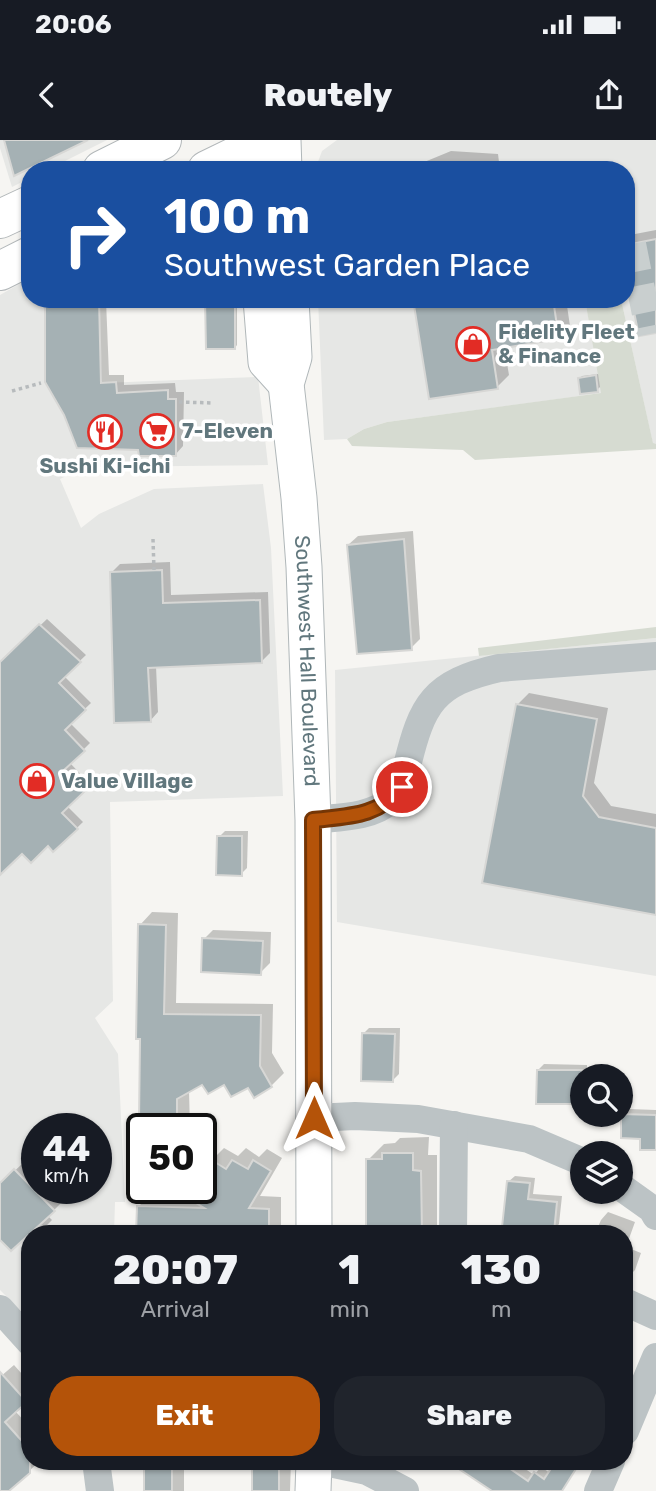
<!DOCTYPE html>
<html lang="en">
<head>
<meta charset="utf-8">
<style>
  :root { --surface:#171b24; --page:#20242c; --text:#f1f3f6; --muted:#9ea1a6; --accent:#b45309 }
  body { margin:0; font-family:Rubik,sans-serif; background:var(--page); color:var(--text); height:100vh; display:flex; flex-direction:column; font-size:26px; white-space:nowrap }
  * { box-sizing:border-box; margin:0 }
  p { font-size:23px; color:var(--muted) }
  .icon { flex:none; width:38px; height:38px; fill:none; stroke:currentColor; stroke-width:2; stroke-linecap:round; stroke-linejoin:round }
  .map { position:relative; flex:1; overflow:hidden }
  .drawer { position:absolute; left:21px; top:1085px; width:612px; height:245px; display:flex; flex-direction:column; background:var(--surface); border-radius:28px; box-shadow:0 2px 5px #0004 }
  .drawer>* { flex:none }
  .hud { position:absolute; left:21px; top:21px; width:614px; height:147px; border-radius:28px; box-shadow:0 2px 5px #0004; background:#1a4fa0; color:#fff; overflow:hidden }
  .controls { position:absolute; left:570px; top:924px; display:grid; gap:14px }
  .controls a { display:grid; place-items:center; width:63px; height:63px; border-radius:50%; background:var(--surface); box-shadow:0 2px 5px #0004; font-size:35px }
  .speed { position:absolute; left:21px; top:973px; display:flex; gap:14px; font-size:35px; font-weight:700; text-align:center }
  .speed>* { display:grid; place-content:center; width:91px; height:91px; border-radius:50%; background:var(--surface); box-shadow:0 2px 5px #0004; line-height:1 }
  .speed small { font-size:18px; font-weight:400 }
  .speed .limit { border:4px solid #111; border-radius:10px; background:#fff; color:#111 }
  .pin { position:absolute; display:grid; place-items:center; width:60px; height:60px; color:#fff; margin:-30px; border:4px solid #fff; border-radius:50%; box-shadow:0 2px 7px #0007 }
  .me { position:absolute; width:77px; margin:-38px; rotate:0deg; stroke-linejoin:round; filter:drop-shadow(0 0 5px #0008) }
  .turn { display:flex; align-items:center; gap:24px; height:147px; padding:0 28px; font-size:32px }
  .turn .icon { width:91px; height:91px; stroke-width:2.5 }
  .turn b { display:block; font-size:49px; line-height:60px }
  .eta { display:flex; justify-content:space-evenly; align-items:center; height:119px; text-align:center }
  .eta b { font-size:42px; font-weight:800; line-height:49px }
  .cta { display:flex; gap:14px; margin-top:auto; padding:14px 28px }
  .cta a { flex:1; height:80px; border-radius:28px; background:var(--accent); color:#fff; font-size:28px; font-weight:800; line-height:80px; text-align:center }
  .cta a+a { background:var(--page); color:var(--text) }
  .status { display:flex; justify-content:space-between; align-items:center; height:49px; padding:0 35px; background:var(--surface); direction:ltr }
  .status svg { height:19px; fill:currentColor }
  header { display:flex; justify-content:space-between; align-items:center; height:91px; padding:0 28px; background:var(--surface); font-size:32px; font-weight:800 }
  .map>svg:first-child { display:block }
  .built { fill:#e6e7e5; fill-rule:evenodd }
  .green { fill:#d6dbd1 }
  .shadow { fill:#0003 }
  .building { fill:#a5b1b4; stroke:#d7d7d5; stroke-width:2 }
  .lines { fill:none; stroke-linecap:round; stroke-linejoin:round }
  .minor-tunnel { stroke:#c9cfcf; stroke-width:28; stroke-dasharray:28 14; stroke-linecap:butt }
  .major-casing { stroke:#b0b7b9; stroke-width:37 }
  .highway-casing { stroke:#b2b7b9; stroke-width:40 }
  .path { stroke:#b7bbbd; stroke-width:3.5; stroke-dasharray:3.5 3.5; stroke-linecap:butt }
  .minor { stroke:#bcc3c5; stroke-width:28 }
  .major { stroke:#fff; stroke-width:35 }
  .highway { stroke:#fff; stroke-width:38 }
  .route-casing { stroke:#753606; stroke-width:18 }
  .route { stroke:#b45309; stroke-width:12 }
  .labels { text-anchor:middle; stroke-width:7; stroke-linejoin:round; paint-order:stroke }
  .poi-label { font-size:21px; font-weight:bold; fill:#61777d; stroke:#fff; text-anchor:start }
  .street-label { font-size:21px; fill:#61777d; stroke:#fff }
</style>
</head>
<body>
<div class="status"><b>20:06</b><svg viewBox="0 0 49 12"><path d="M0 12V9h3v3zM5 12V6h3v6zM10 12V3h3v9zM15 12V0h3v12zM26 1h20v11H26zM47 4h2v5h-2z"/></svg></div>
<header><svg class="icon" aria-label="back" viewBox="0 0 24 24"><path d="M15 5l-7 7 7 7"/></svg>Routely<svg class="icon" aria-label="share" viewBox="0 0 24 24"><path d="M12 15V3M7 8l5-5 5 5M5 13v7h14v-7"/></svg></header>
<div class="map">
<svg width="656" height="1351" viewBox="0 0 656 1351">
  <rect width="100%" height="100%" fill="#f6f5f2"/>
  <!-- built -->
  <g class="built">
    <path d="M0,0H107L47,30H30V38L12,47L0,8Z"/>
    <path d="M337,0H656V304H653L621,159H626V30H315L322,11Z"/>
    <path d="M30,138V159H136L99,164L102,243L258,237L268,325L84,327L60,339L81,388L99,374L154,349L263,344L271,408L283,656L110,662L113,861L95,878L118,914L125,1062H115L114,1094H30V1180L0,1150V155ZM37,989H96V1048H37Z"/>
    <path d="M318,159H585L602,253L387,282L364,289L347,299L324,300Z"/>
    <path d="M656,498V836L337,782L335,530Z"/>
  </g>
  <!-- green -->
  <g class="green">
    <path d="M585,159H621L653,303L656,304V309L475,320L463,310L352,306L347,299L364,289L387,282L601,253Z"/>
    <path d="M656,487V498L479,516L478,508Z"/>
  </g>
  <!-- shadow -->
  <g class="shadow">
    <path d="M451,11L498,14L500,30H405Z"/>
    <path d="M656,90V191L626,125V103L635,94Z"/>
    <path d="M46,159H108L106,160L109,235H124V245L175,243L176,252H184L183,306L175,315L140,308Z"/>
    <path d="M207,159H237V205L235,208Z"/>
    <path d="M415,159H566L570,186L559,198L504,206L509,235L497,247Z"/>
    <path d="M598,234L600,247L597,250L579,239L582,236Z"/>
    <path d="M413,391L420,499L411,508L348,405L358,396Z"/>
    <path d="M170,422L171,455L268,452L270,513L262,521L156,526L158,572L150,581L112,432L120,424Z"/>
    <path d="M47,479L86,515L64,536L91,563L70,583L90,603L70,623L90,644L67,666L83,682L54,710L48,704L22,711L0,733V524Z"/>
    <path d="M529,553L608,568L594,643L611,666L656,674V774L517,565Z"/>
    <path d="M225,691H248L247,728L241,734L219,697Z"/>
    <path d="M152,772L178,773L176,863L273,864L272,913L284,933L271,946L203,942L189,950L190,989H142L141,1028L142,898L140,785Z"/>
    <path d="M213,790L271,792L270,823L260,833L204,799Z"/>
    <path d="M369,888H400L399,934L393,940L363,894Z"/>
    <path d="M544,924L587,925V936H583V960L581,963L538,930Z"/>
    <path d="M629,969L656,970V1009L642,997L623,975Z"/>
    <path d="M429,997L428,1015H437V1094H368V1020L384,1004L395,1003L400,998Z"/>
    <path d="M201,1007L216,1016L224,1008L238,1016L246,1008L259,1017L267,1009L282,1018L260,1056L281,1057V1094H138V1067L151,1054L167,1055L171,1048H201Z"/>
    <path d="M24,1022L37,1035V1048H50L63,1061L48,1076L52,1080L38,1094H30V1099L26,1095L0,1097V1045Z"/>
    <path d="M515,1036L535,1038L533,1054L562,1056L559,1084L553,1091L508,1042Z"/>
    <path d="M608,1072L635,1082L626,1107L641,1113L635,1130L627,1138L625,1137V1094H595L601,1080Z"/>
    <path d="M14,1225L30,1243V1257L15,1271L30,1287V1321H40L7,1351H0V1237Z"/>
    <rect x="146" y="1321" width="38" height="30"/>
    <path d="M254,1321H291L290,1351H254Z"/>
    <path d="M460,1321H514L534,1335L541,1327L550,1333L558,1321H581L562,1351H509Z"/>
  </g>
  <!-- building -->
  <g class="building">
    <path d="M4,0H88L14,36Z"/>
    <path d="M656,99V193L639,196L626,134V105Z"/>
    <path d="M45,159H99L101,243L116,242L117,253L168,250V259H176V316H139L138,310L77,308L64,275L45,242Z"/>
    <path d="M205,159H235V209H206Z"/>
    <path d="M413,159H553L559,199L492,210L498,249L429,259Z"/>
    <path d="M596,235L598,252L580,254L578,238Z"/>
    <path d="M404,399L412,510L357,514L347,405Z"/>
    <path d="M162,430L163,463L260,460L262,523L148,528L151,582L114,583L110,432Z"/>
    <path d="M39,484L81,522L59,543L86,570L65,590L85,611L64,630L85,651L62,673L78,689L53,712L48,706L31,723L22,714L0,735V522Z"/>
    <path d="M516,564L597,579L583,656L599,677L656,688V775L482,743Z"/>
    <path d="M217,696H242V736L216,735Z"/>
    <path d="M138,784L166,785L164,874L261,875L260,926L272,947L254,958L248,948L231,957L224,945L208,954L202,945L177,959V980H139L140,899H136Z"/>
    <path d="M202,798L263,801L261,835L201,832Z"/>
    <path d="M362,893L395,894L393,942L361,941Z"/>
    <path d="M537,930H582L581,964H536Z"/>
    <path d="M621,974L656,975V1010H640V999L621,998Z"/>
    <path d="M382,1013H413V1030L421,1031L422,1094H366V1019H382Z"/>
    <path d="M210,1019L226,1029L232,1020L248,1029L253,1020L271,1031L249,1068L269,1069V1094H136L137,1066L204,1068L172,1048H201V1033Z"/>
    <path d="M14,1029L55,1071L11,1111L0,1100V1043Z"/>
    <path d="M507,1041L530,1043L528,1059L557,1062L554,1092L502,1087Z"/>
    <path d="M0,1232L27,1262L5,1282L30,1310V1333L9,1351H0Z"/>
    <path d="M447,1321H499L528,1341L534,1332L544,1339L556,1321H581L562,1351H492Z"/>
    <rect x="252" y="1327" width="27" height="24"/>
    <rect x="144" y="1328" width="28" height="23"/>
  </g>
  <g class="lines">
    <!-- minor-tunnel -->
    <path class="minor-tunnel" d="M632,104L650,194"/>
    <!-- major casing -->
    <g class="major-casing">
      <g id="major">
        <path d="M283,0L284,30"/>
        <path d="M261,159L266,222L286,244"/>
        <path id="s1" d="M291,159L294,217L286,244L299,358L304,427L313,680L314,1094"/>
        <path d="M313,1351L314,1321"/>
      </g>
    </g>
    <!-- highway casing -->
    <g class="highway-casing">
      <g id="highway">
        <path d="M102,30L162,0"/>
        <path d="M207,30L269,0"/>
        <path d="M0,79L30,65"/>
        <path d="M0,131L30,116"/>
      </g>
    </g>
    <!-- path -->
    <g class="path">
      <path d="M12,251L41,243"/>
      <path d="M179,262L214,263"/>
      <path d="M153,399L154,430"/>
    </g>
    <!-- minor -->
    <g class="minor">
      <path d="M313,680C338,677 371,678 391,660C402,651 404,639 407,626C422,564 433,543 499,528L656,516"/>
      <path d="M314,978L355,976L418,979L529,999L583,1022"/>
      <path d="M621,1047L652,1069L656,1076"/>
      <path d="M453,1094L454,985"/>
      <path d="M625,1162L656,1176"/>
      <path d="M0,1169L30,1202"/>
      <path d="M625,1291L656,1217"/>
      <path d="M96,1321L100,1351"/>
      <path d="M320,1321L367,1331L405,1351"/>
      <path d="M598,1351L611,1321"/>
    </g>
    <!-- major -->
    <use href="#major" class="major"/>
    <!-- highway -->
    <use href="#highway" class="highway"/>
  </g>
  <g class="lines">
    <!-- route casing -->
    <g class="route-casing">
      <path id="route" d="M314,978L313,680C349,676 378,677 402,647"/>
    </g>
    <!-- route -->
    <use href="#route" class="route"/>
  </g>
  <!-- icons -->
  <defs>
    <g id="shop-ring" transform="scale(1.75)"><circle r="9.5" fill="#fff" stroke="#e22c25" stroke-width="1.5"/><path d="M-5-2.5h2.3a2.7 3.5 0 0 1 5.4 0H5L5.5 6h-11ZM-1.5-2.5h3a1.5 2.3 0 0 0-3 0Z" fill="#e22c25"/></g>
    <g id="supermarket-ring" transform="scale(1.75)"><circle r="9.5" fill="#fff" stroke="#e22c25" stroke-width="1.5"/><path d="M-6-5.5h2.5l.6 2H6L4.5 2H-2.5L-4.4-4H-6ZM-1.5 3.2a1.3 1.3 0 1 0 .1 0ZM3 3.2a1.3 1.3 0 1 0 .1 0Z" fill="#e22c25"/></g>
    <g id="restaurant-ring" transform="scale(1.75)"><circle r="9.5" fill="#fff" stroke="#e22c25" stroke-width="1.5"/><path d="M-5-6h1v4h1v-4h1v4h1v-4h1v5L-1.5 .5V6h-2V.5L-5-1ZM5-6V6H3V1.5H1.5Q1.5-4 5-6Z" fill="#e22c25"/></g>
  </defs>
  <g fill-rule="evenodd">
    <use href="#shop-ring" x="473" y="204"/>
    <use href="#supermarket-ring" x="157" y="291"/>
    <use href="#restaurant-ring" x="105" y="292"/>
    <use href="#shop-ring" x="37" y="641"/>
  </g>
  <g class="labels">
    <!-- poi labels -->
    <g class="poi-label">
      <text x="498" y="199">Fidelity Fleet<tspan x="498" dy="24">&amp; Finance</tspan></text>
      <text x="182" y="298">7-Eleven</text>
      <text x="105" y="333" text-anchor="middle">Sushi Ki-ichi</text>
      <text x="61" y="648">Value Village</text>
    </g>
    <!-- street labels -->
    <g class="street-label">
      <text dy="7" stroke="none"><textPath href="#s1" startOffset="364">Southwest Hall Boulevard</textPath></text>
    </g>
  </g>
</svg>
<div class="controls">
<a><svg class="icon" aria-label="search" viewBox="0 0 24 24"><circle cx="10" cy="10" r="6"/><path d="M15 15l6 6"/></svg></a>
<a><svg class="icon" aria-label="layers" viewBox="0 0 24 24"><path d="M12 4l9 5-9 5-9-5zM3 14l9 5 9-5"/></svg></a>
</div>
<div class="speed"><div>44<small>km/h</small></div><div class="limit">50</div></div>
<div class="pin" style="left:402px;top:647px;background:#d93025"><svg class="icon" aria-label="arrive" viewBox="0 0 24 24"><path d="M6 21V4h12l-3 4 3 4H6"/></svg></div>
<svg class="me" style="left:314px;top:978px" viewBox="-20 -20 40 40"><path d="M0-17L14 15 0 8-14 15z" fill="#b45309" stroke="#fff" stroke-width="4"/></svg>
<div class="hud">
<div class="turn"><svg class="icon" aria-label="right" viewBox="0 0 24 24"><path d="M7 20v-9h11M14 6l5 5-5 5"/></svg><div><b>100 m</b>Southwest Garden Place</div></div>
</div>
<section class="drawer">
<div class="eta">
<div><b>20:07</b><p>Arrival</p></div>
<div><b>1</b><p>min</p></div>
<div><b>130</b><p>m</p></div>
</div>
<div class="cta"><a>Exit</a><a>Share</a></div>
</section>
</div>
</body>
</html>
